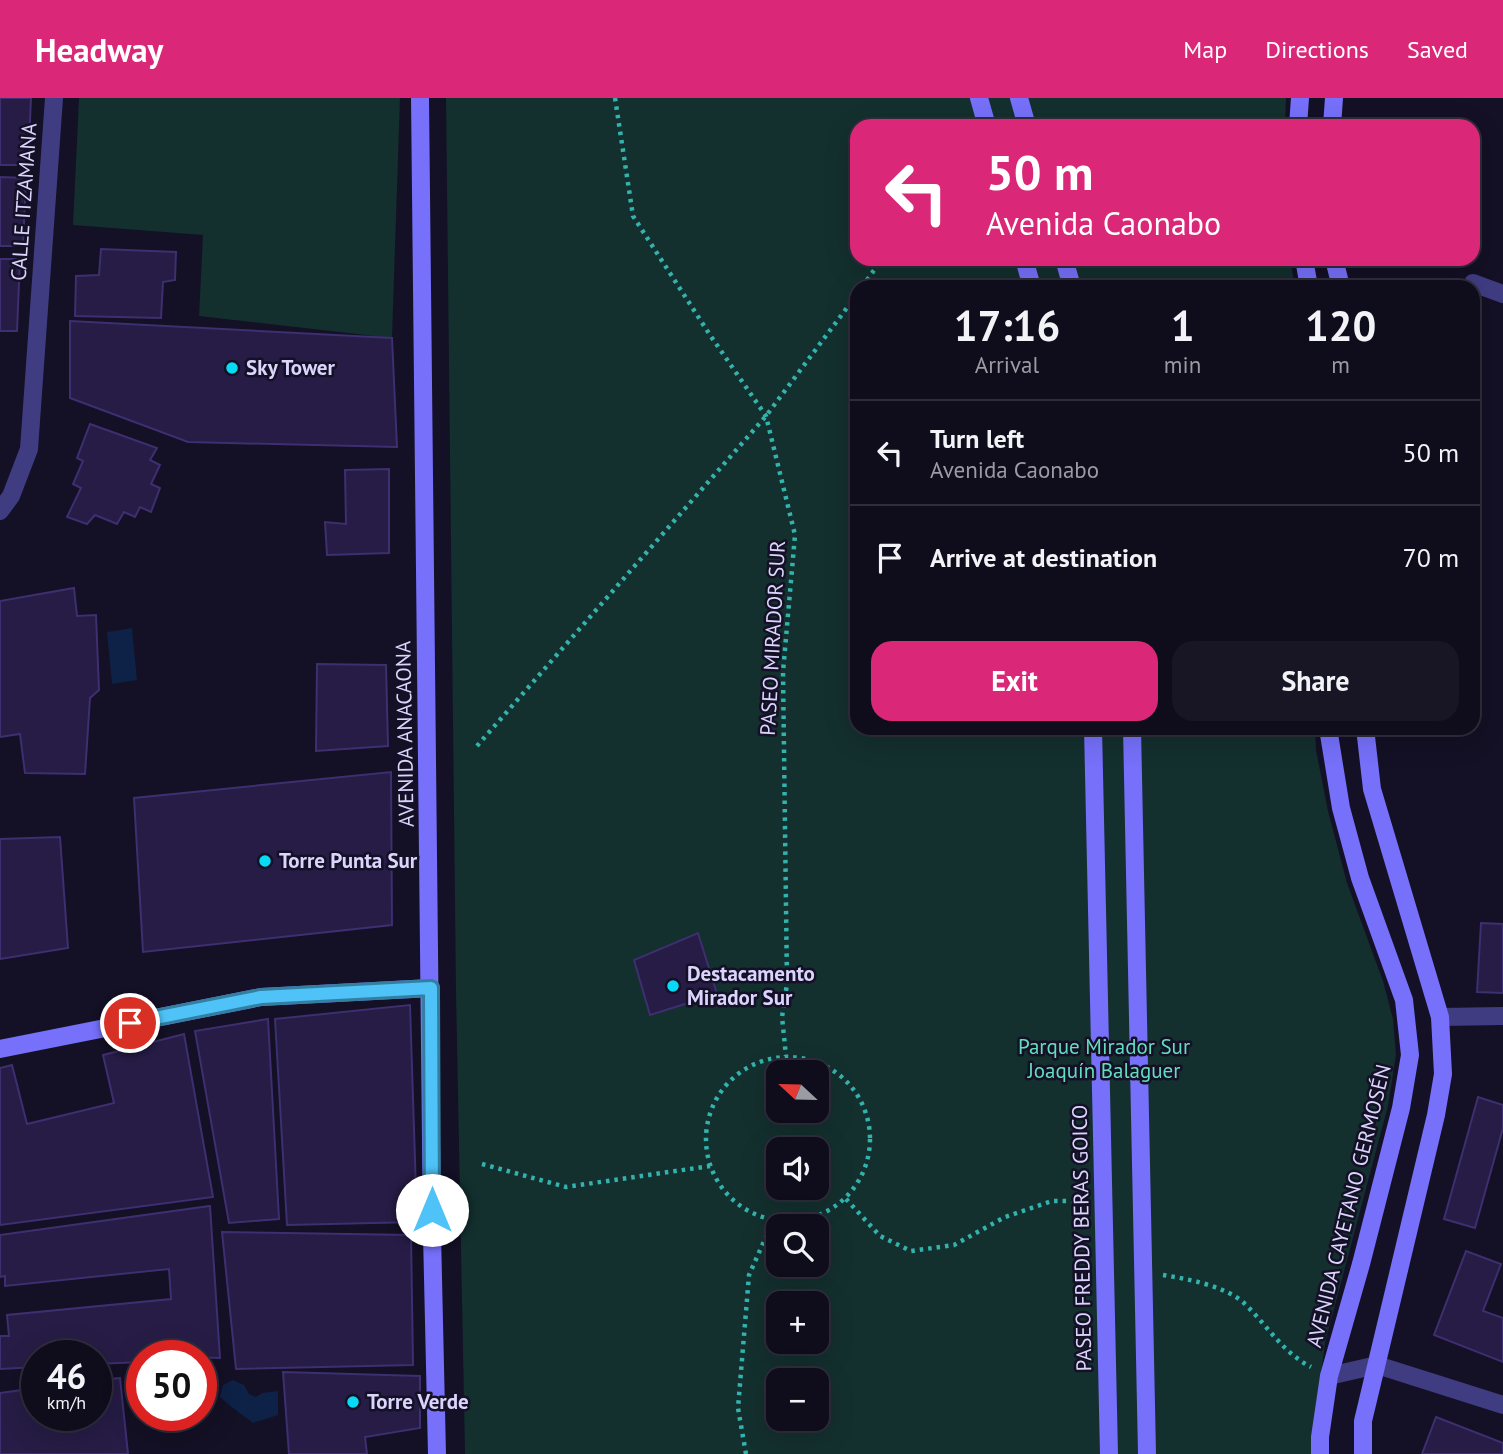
<!DOCTYPE html>
<html lang="en">
<head>
<meta charset="utf-8">
<style>
  :root { --surface:#0f0c1c; --page:#181525; --text:#f1f3f6; --muted:#9b9ba3; --line:#2f2c3b; --accent:#db2777 }
  body { margin:0; font-family:"PT Sans",sans-serif; background:var(--page); color:var(--text); height:100vh; display:flex; flex-direction:column; font-size:26px; white-space:nowrap }
  * { box-sizing:border-box; margin:0 }
  p { font-size:23px; color:var(--muted) }
  .icon { flex:none; width:38px; height:38px; fill:none; stroke:currentColor; stroke-width:2; stroke-linecap:round; stroke-linejoin:round }
  .map { position:relative; flex:1; overflow:hidden }
  .side { position:absolute; left:850px; top:182px; width:630px; height:455px; display:flex; flex-direction:column; background:var(--surface); border-radius:21px; box-shadow:0 7px 28px #0002,0 0 0 2px var(--line) }
  .side>* { flex:none }
  .banner { position:absolute; left:850px; top:21px; width:630px; height:147px; border-radius:21px; box-shadow:0 7px 28px #0002,0 0 0 2px var(--line); background:#db2777; color:#fff; overflow:hidden }
  .needle { width:46px; rotate:292deg }
  .tools { position:absolute; left:766px; top:962px; display:grid; gap:14px }
  .tools a { display:grid; place-items:center; width:63px; height:63px; border-radius:14px; background:var(--surface); box-shadow:0 7px 28px #0002,0 0 0 2px var(--line); font-size:35px }
  .speed { position:absolute; left:21px; top:1242px; display:flex; gap:14px; font-size:35px; font-weight:700; text-align:center }
  .speed>* { display:grid; place-content:center; width:91px; height:91px; border-radius:50%; background:var(--surface); box-shadow:0 7px 28px #0002,0 0 0 2px var(--line); line-height:1 }
  .speed small { font-size:18px; font-weight:400 }
  .speed .limit { border:10px solid #d22; background:#fff; color:#111 }
  .pin { position:absolute; display:grid; place-items:center; width:60px; height:60px; color:#fff; margin:-30px; border:4px solid #fff; border-radius:50%; box-shadow:0 2px 7px #0007 }
  .me { position:absolute; width:77px; margin:-38px; rotate:0deg; stroke-linejoin:round; filter:drop-shadow(0 0 5px #0008) }
  .turn { display:flex; align-items:center; gap:24px; height:147px; padding:0 21px; font-size:32px }
  .turn .icon { width:91px; height:91px; stroke-width:2.5 }
  .turn b { display:block; font-size:49px; line-height:60px }
  .eta { display:flex; justify-content:space-evenly; align-items:center; height:119px; text-align:center }
  .eta b { font-size:42px; font-weight:800; line-height:49px }
  .action { display:flex; gap:14px; margin-top:auto; padding:14px 21px }
  .action a { flex:1; height:80px; border-radius:21px; background:var(--accent); color:#fff; font-size:28px; font-weight:800; line-height:80px; text-align:center }
  .action a+a { background:var(--page); color:var(--text) }
  ul { padding:0; list-style:none }
  li { display:flex; align-items:center; gap:21px; height:105px; padding:0 21px; border-top:2px solid var(--line) }
  li div { flex:1 }
  li b { display:block; font-size:26px }
  li em { font-style:normal }
  header { display:flex; align-items:center; gap:42px; box-sizing:border-box; height:98px; padding:0 35px; background:var(--accent); color:#fff }
  header strong { font-size:33px }
  nav { display:flex; gap:38px; margin-inline-start:auto; font-size:24px }
  .map>svg:first-child { display:block }
  .green { fill:#132f2e; fill-rule:evenodd }
  .water { fill:#0e2146 }
  .building { fill:#261c45; stroke:#3d2f70; stroke-width:2 }
  .lines { fill:none; stroke-linecap:round; stroke-linejoin:round }
  .path { stroke:#33b3ae; stroke-width:4.5; stroke-dasharray:3.5 5; stroke-linecap:butt }
  .street { stroke:#403c82; stroke-width:18 }
  .secondary { stroke:#7670fa; stroke-width:18 }
  .route-casing { stroke:#337fa1; stroke-width:18 }
  .route { stroke:#4fc3f7; stroke-width:12 }
  .poi-dot { fill:#08daf6; stroke:#141025; stroke-width:2.5 }
  .labels { text-anchor:middle; stroke-width:5; stroke-linejoin:round; paint-order:stroke }
  .street-label { font-size:21px; fill:#dbd5fe; stroke:#141025 }
  .poi-label { font-size:21px; font-weight:bold; fill:#dbd5fe; stroke:#141025; text-anchor:start }
  .park-label { font-size:21px; fill:#63dcc0; stroke:#141025 }
</style>
</head>
<body>
<header>
<strong>Headway</strong>
<nav><a>Map</a><a>Directions</a><a>Saved</a></nav>
</header>
<div class="map">
<svg width="1503" height="1356" viewBox="0 0 1503 1356">
  <rect width="100%" height="100%" fill="#141025"/>
  <!-- green -->
  <g class="green">
    <path d="M79,0H400L392,240L199,218L203,137L73,127Z"/>
    <path d="M446,0H1286L1285,28H858V161H1290L1295,189H858V630H1315L1316,652L1328,713L1347,785L1383,883L1393,921L1396,957L1388,1008L1325,1245L1311,1356H465L456,895ZM779,975H817V1013H779ZM779,1052H817V1090H779ZM779,1129H817V1167H779ZM779,1206H817V1244H779ZM779,1283H817V1321H779Z"/>
  </g>
  <!-- water -->
  <g class="water">
    <path d="M132,530L137,582L112,586L107,534Z"/>
    <path d="M233,1282L244,1287L249,1296L256,1299L262,1295L278,1293V1317L253,1325C241,1316 231,1309 220,1299L223,1287Z"/>
  </g>
  <!-- building -->
  <g class="building">
    <path d="M0,0H31L28,67H0Z"/>
    <path d="M0,79L26,80L23,148H0Z"/>
    <path d="M101,151L176,154L175,182L163,184L161,220L75,218L76,178L99,177Z"/>
    <path d="M0,161H20L17,233H0Z"/>
    <path d="M70,223L392,240L397,349L188,344L70,300Z"/>
    <path d="M90,326L157,350L150,362L160,367L151,386L160,390L151,414L140,409L135,419L124,414L117,426L95,417L87,426L67,419L81,390L73,386L83,363L77,360Z"/>
    <path d="M389,371V455L327,457L325,424L346,426L345,372Z"/>
    <path d="M74,490L77,518L96,517L99,592L90,600L85,676L25,675L20,636L0,639V503Z"/>
    <path d="M317,566L386,567L388,648L316,653Z"/>
    <path d="M391,674L392,827L143,854L134,700Z"/>
    <path d="M60,739L68,850L0,861V741Z"/>
    <path d="M1481,825L1503,826V895L1477,894Z"/>
    <path d="M698,835L717,896L650,917L634,862Z"/>
    <path d="M410,907L417,1124L287,1127L275,921Z"/>
    <path d="M268,921L279,1121L229,1125L195,933Z"/>
    <path d="M184,936L213,1099L0,1127V970L12,967L27,1026L114,1005L103,957Z"/>
    <path d="M1478,999L1503,1007V1030L1475,1130L1444,1121Z"/>
    <path d="M210,1108L220,1260L142,1258V1264L96,1266V1258H37V1269L0,1271V1238H9L7,1217L171,1201L169,1171L5,1188V1178L0,1179V1137Z"/>
    <path d="M222,1134L411,1137L413,1267L236,1271Z"/>
    <path d="M1466,1153L1501,1166L1483,1213L1503,1220V1264L1434,1237Z"/>
    <path d="M283,1274L420,1278V1330L365,1339L367,1356H289Z"/>
    <path d="M120,1280L128,1356H0V1295L37,1290V1318H96V1282Z"/>
    <path d="M1436,1319L1503,1345V1356H1422Z"/>
  </g>
  <g class="lines">
    <!-- path -->
    <g class="path">
      <path d="M615,0L633,118L710,237L766,318L795,437L783,574L787,886L782,919L786,958"/>
      <path d="M862,189L882,161"/>
      <path d="M477,648L766,318L858,195"/>
      <circle cx="788" cy="1041" r="82"/>
      <path d="M482,1066L566,1089L710,1068"/>
      <path d="M846,1101L880,1138L911,1153L954,1147L1005,1119L1052,1103H1081"/>
      <path d="M1163,1177C1188,1181 1225,1188 1244,1205C1267,1227 1282,1254 1311,1269"/>
      <path d="M746,1356L738,1310L749,1177L773,1123"/>
    </g>
    <!-- street -->
    <g class="street">
      <path d="M1473,185L1503,196"/>
      <path d="M0,413L11,398L29,351L54,0"/>
      <path d="M1440,919L1503,918"/>
      <path d="M1329,1278L1377,1267L1503,1307"/>
    </g>
    <!-- secondary -->
    <g class="secondary">
      <path d="M420,0L432,1136L437,1356"/>
      <path d="M979,0L987,28"/>
      <path d="M1019,0L1027,28"/>
      <path d="M1298,28L1300,0"/>
      <path d="M1332,28L1334,0"/>
      <path d="M1024,161L1032,189"/>
      <path d="M1064,161L1072,189"/>
      <path d="M1304,161L1309,189"/>
      <path d="M1334,161L1341,189"/>
      <path d="M1093,630L1109,1356"/>
      <path d="M1132,630L1147,1356"/>
      <path d="M0,951L261,899L431,890"/>
      <path d="M1320,1356V1339L1329,1278L1361,1166L1401,1010L1410,957L1404,902L1360,780L1341,710L1328,630"/>
      <path d="M1363,1356V1323L1436,1017L1443,976L1440,919L1372,691L1365,630"/>
    </g>
  </g>
  <g class="lines">
    <!-- route casing -->
    <g class="route-casing">
      <path id="route" d="M130,925L261,899L431,890L432,1112"/>
    </g>
    <!-- route -->
    <use href="#route" class="route"/>
  </g>
  <!-- markers -->
  <g class="poi-dot">
    <circle cx="232" cy="270" r="7"/>
    <circle cx="265" cy="763" r="7"/>
    <circle cx="673" cy="888" r="7"/>
    <circle cx="353" cy="1304" r="7"/>
  </g>
  <g class="labels">
    <!-- street labels -->
    <g class="street-label">
      <text transform="translate(24 104) rotate(-86)" y="7">CALLE ITZAMANA</text>
      <text transform="translate(773 540) rotate(-87)" y="7">PASEO MIRADOR SUR</text>
      <text transform="translate(405 636) rotate(-91)" y="7">AVENIDA ANACAONA</text>
      <text transform="translate(1349 1108) rotate(-76)" y="7">AVENIDA CAYETANO GERMOSÉN</text>
      <text transform="translate(1082 1140) rotate(-91)" y="7">PASEO FREDDY BERAS GOICO</text>
    </g>
    <!-- poi labels -->
    <g class="poi-label">
      <text x="246" y="277">Sky Tower</text>
      <text x="279" y="770">Torre Punta Sur</text>
      <text x="687" y="883">Destacamento<tspan x="687" dy="24">Mirador Sur</tspan></text>
      <text x="367" y="1311">Torre Verde</text>
    </g>
    <!-- park labels -->
    <g class="park-label">
      <text x="1104" y="956">Parque Mirador Sur<tspan x="1104" dy="24">Joaquín Balaguer</tspan></text>
    </g>
  </g>
</svg>
<div class="tools">
<a><svg class="needle" viewBox="-14 -14 28 28"><path d="M0-13l5 13h-10z" fill="#e53935"/><path d="M0 13l5-13h-10z" fill="#9b9ba3"/></svg></a>
<a><svg class="icon" aria-label="sound" viewBox="0 0 24 24"><path d="M4 9h4l5-4v14l-5-4H4zM17 9q2 3 0 6"/></svg></a>
<a><svg class="icon" aria-label="search" viewBox="0 0 24 24"><circle cx="10" cy="10" r="6"/><path d="M15 15l6 6"/></svg></a>
<a>+</a>
<a>−</a>
</div>
<div class="speed"><div>46<small>km/h</small></div><div class="limit">50</div></div>
<div class="pin" style="left:130px;top:925px;background:#d93025"><svg class="icon" aria-label="arrive" viewBox="0 0 24 24"><path d="M6 21V4h12l-3 4 3 4H6"/></svg></div>
<svg class="me" style="left:432px;top:1112px" viewBox="-20 -20 40 40"><circle r="19" fill="#fff"/><path d="M0-13L10 11 0 6-10 11z" fill="#4fc3f7"/></svg>
<div class="banner">
<div class="turn"><svg class="icon" aria-label="left" viewBox="0 0 24 24"><path d="M17 20v-9H6M10 6l-5 5 5 5"/></svg><div><b>50 m</b>Avenida Caonabo</div></div>
</div>
<section class="side">
<div class="eta">
<div><b>17:16</b><p>Arrival</p></div>
<div><b>1</b><p>min</p></div>
<div><b>120</b><p>m</p></div>
</div>
<ul>
<li><svg class="icon" aria-label="left" viewBox="0 0 24 24"><path d="M17 20v-9H6M10 6l-5 5 5 5"/></svg><div><b>Turn left</b><p>Avenida Caonabo</p></div><em>50 m</em></li>
<li><svg class="icon" aria-label="arrive" viewBox="0 0 24 24"><path d="M6 21V4h12l-3 4 3 4H6"/></svg><div><b>Arrive at destination</b></div><em>70 m</em></li>
</ul>
<div class="action"><a>Exit</a><a>Share</a></div>
</section>
</div>
</body>
</html>
